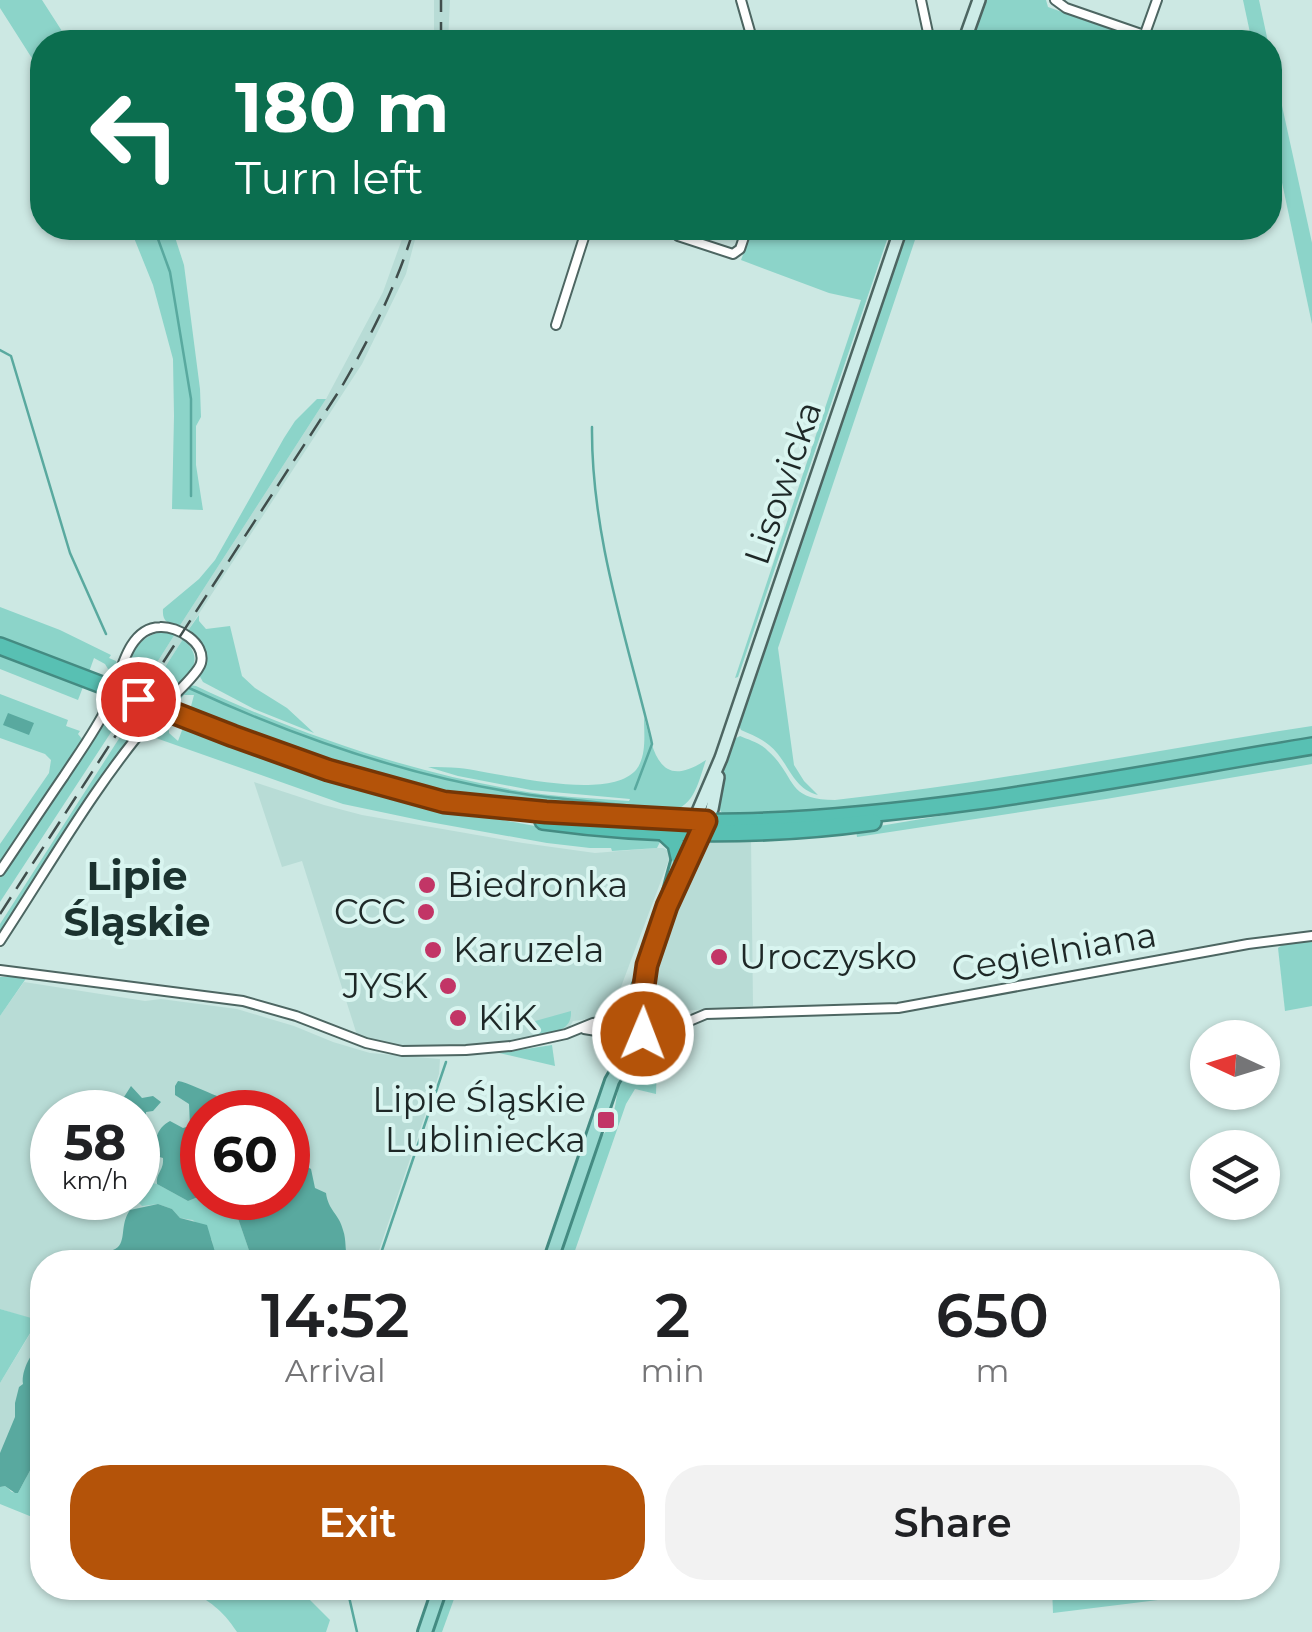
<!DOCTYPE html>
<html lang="en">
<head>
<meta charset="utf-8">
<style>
  :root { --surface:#fff; --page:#f2f2f2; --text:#202124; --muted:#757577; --accent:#b45309 }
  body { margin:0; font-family:Montserrat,sans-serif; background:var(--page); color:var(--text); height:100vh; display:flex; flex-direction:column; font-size:38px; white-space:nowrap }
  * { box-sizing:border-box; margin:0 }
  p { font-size:32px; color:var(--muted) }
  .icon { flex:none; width:55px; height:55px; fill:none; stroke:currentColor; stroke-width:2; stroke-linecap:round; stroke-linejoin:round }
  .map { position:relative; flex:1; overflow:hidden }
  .sheet { position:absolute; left:30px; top:1250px; width:1250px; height:350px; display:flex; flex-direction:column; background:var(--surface); border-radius:40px; box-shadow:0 2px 8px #0004 }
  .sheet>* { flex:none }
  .banner { position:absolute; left:30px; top:30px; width:1252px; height:210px; border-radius:40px; box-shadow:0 2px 8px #0004; background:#0b6e4f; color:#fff; overflow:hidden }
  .needle { width:65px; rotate:274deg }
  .tools { position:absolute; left:1190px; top:1020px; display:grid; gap:20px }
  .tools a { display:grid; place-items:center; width:90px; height:90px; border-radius:50%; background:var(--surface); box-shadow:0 2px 8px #0004; font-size:50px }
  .speed { position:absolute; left:30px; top:1090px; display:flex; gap:20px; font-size:50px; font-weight:700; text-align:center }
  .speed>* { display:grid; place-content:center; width:130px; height:130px; border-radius:50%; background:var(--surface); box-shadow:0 2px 8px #0004; line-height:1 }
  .speed small { font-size:25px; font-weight:400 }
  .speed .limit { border:15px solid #d22; background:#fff; color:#111 }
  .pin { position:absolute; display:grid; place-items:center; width:85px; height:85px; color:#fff; margin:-42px; border:5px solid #fff; border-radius:50%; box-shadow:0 2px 10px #0007 }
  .me { position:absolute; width:110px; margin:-55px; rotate:1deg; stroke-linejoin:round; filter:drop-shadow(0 0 8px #0008) }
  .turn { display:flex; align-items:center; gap:35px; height:210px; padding:0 40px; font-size:45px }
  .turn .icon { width:130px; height:130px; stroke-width:2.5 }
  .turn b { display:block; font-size:70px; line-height:85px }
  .eta { display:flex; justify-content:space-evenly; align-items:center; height:170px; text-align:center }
  .eta b { font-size:60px; font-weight:600; line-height:70px }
  .button { display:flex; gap:20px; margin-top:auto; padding:20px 40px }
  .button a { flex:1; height:115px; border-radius:40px; background:var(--accent); color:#fff; font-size:40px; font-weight:600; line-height:115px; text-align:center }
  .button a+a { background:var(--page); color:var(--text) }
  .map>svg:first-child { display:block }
  .built { fill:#b8dcd6; fill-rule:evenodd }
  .green { fill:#8cd4c9 }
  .water { fill:#59a99f }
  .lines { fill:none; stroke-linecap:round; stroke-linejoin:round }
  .stream { stroke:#59a99f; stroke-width:2.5 }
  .street-casing { stroke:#4d6662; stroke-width:12 }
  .secondary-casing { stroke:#4d6662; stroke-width:16 }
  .primary-casing { stroke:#448b82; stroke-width:18 }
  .highway-casing { stroke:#448b82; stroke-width:20 }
  .street { stroke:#fff; stroke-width:8 }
  .secondary { stroke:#cdece8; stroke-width:11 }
  .primary { stroke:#9bd9d1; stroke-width:12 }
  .highway { stroke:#58c0b3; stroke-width:15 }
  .rail { stroke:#404e4c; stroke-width:2.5; stroke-dasharray:20 10; stroke-linecap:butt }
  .highway-bridge-casing { stroke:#448b82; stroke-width:20; stroke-linecap:butt }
  .highway-bridge { stroke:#58c0b3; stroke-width:15 }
  .route-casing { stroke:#753606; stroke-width:25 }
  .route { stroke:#b45309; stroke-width:18 }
  .poi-dot { fill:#c23566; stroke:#d9f5f0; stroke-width:4 }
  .labels { text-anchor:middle; stroke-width:8; stroke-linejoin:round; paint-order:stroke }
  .street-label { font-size:35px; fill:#1e2827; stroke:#d9f5f0 }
  .poi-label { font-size:35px; fill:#1e2827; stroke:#d9f5f0; text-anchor:start }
  .quarter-label { font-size:40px; font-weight:bold; fill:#1b322f; stroke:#d9f5f0 }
</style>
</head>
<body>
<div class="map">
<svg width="1312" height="1632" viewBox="0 0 1312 1632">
  <rect width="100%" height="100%" fill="#cce8e3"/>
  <!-- built -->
  <g class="built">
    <path d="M434,0H450L448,42H434Z"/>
    <path d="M406,228H418L406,274L362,364L187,632L179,627L326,399L383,292Z"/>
    <path d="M175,634L183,639L148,694L139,691Z"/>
    <path d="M254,782L324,805L362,815L523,843L595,853L657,848H663L669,851L670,857L613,1008L598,1014L597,1018L573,1021L568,1030L511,1042L413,1049L379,1044L357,1035L302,861L282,867Z"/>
    <path d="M751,838L753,1006L682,1011L679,1016L673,1019L657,1020L652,1017L649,1002L645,1001L651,977L687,877L700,848L706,840Z"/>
    <path d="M24,982L145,1001L161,999L237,1009L294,1026L333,1042L370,1053L440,1059L439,1074L375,1262H42V1466L0,1497V1383L38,1321L0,1309V1016ZM52,1112H138V1198H52ZM202,1112H288V1198H202Z"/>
  </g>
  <!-- green -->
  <g class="green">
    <path d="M0,0H42L69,42H42V74L0,8Z"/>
    <path d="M985,0H1046L1048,7L1130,36L1133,42H970Z"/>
    <path d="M1243,0H1259L1268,42H1252Z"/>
    <path d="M1270,51L1312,243V324L1270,126Z"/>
    <path d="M130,228H172L184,265L200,389L201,417L196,426V465L203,510L172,509L174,416L173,359L153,285Z"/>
    <path d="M753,228H891L738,677L735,678L861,300L829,293L741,260Z"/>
    <path d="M907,228H919L778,648L794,765L804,781L818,795C791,788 789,761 769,745C761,738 750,734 741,730L738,723Z"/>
    <path d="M317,399H326L179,627C168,623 162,622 163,609L199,579L215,560L284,438L295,421Z"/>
    <path d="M0,607L60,630L111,655L109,658L116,661L118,666L114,681L107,678L108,669L105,664L94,658L89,672L0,637Z"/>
    <path d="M199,615V621L206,629L230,626L242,676L255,688L287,708L314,733L254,709L203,682L199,675L205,664V650L187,632Z"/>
    <path d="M160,632L175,634L139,691L121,683C128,660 134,639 160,632Z"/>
    <path d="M183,639C211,664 182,681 163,700L148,694Z"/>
    <path d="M0,655L83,687L78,700L0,669Z"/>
    <path d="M190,685L196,686C298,734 404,770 515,790C552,797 591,798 629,801L630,799L531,790L458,776L428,767C438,767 449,767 459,768C497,772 607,803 636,770C647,756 644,734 644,717C654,752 659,791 706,760C698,783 694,810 665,812L664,818L471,800L419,788L332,764L227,726L190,710L194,695H184L176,705L171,703Z"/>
    <path d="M0,694L68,720L66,726L80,731L78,734L82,739L0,865V844L49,773L51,760L45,754L0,738Z"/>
    <path d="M114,699L128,705L121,717L0,902V877L93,739Z"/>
    <path d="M138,709L149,714L104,773L0,932V924Z"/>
    <path d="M158,716L169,720V733L178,741L184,725C302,769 422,807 546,828C584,834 623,834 661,840L657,848L612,851L611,848H590L547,843L424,821L343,804L153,737L149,733V728Z"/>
    <path d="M1312,726V739L939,802L786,814L725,816C723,814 721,812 720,810C716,800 726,748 732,740C734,738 737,738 740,736C749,740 761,743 768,751C797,777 785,800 835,800C995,783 1153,750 1312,726Z"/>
    <path d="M1312,753V764L1106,799L857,837L856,830Z"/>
    <path d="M1312,939V1006L1285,1011L1278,948L1286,942Z"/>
    <path d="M0,977H27L0,1016Z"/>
    <path d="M571,1011C572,1032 554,1031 538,1034L530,1028L528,1023Z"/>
    <path d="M670,1035L671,1039L657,1062L656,1094L635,1089L626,1104L571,1262H555C564,1236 590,1140 609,1129C624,1088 609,1064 660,1042L661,1038Z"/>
    <path d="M552,1045L555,1066L499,1053Z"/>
    <path d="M138,1180L157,1184L188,1201L198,1197L202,1186V1198H231L253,1262H218L213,1251L212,1240L193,1220L180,1218L172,1209L158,1204L142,1206L134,1198H138Z"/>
    <path d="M0,1309L38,1320L0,1383Z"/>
    <path d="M42,1446V1521L0,1504V1487L5,1486L12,1492L18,1493L34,1463L42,1454Z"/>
    <path d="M187,1588H298L330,1620L326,1632H237C221,1608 211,1603 187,1588Z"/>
    <path d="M445,1588H458L442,1632H430Z"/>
    <path d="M1052,1588H1255L1053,1613Z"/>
  </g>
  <!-- water -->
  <g class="water">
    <path d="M8,713L34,723L29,735L3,725Z"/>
    <path d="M178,1081C187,1082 206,1092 217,1096L210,1108L213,1112H202V1186L198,1197L188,1201L157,1184C156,1172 164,1171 163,1158L156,1156C154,1142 156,1128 170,1121L183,1128L190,1126L189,1104L175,1095V1086Z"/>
    <path d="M131,1086L142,1098L153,1096L161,1102L153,1111L146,1112V1122L138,1131V1112H128L129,1108L124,1097Z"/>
    <path d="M288,1156L311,1169L315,1188L326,1193C328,1210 339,1214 343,1230C347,1241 344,1252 349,1262H253L231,1198H288Z"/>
    <path d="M158,1204L172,1209L180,1218L207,1225L218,1262H197L193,1254L182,1255L183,1262H64C81,1249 106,1257 118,1247C126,1239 120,1224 130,1210Z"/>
    <path d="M42,1335V1454L34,1463L18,1493H15L5,1486L0,1487V1453L15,1417V1403L19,1387L23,1384C21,1370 32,1351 42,1343L39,1340Z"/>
  </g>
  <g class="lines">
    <!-- stream -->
    <g class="stream">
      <path d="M154,228L170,272L191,399V496"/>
      <path d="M0,350L11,356L70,553L106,634"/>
      <path d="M592,427C591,534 626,636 651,739L652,744L635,789"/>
      <path d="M189,688C297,738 413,778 530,795C578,801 626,805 674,810L683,809"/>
      <path d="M378,1262L446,1062"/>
      <path d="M347,1588L357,1632"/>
    </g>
    <!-- street casing -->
    <g class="street-casing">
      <g id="street">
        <path d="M741,0L753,42"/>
        <path d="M921,0L930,42"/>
        <path d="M1055,0L1066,8L1144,35"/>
        <path d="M1142,42L1157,0"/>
        <path d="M678,236L733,254L740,249L747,228"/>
        <path d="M556,325L587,228"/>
        <path d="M0,871C21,840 42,808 64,776C79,753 96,730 108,705C120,680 125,628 160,627C178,626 206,643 201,663C198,675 165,703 156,714C96,783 50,865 0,941"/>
        <path d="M0,970L243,1001L296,1016L366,1043L402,1051L466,1050L511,1046L566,1034L593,1023L617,1020"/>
        <path d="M642,1023L658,1026L682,1023"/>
        <path d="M584,1029L615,1034"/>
        <path d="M641,1037L673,1031L687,1022L706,1014L898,1008L1248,944L1312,936"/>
      </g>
    </g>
    <!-- secondary casing -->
    <g class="secondary-casing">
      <g id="secondary">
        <path d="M964,42L979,0"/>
        <path d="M694,821L721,758L901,228"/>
        <path d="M706,821L712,809L718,777"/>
      </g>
    </g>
    <!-- primary casing -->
    <g class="primary-casing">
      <g id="primary">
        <path d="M677,888L702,828"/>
        <circle cx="629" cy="1029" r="14"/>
        <path d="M625,1015C654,965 665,906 681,851"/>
        <path d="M550,1262L612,1081L634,1043"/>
        <path d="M425,1632L440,1588"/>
      </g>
    </g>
    <!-- highway casing -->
    <g class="highway-casing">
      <g id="highway">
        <path d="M0,646L102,685"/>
        <path d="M175,713L328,770L451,804"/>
        <path d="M444,802C469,803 494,807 519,810C592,818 667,823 740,822C931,817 1124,777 1312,746"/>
        <path d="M543,821C652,836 764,837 873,822"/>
        <path d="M662,831L676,844L679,857"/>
      </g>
    </g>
    <!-- street -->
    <use href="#street" class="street"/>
    <!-- secondary -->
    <use href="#secondary" class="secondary"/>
    <!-- primary -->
    <use href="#primary" class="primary"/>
    <!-- highway -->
    <use href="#highway" class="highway"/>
    <!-- rail -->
    <g class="rail">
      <path d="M441,42V0"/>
      <path d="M0,914L341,388C371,336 397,285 414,228"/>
    </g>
    <!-- highway-bridge casing -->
    <g class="highway-bridge-casing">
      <path id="highway-bridge" d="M102,685L175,713"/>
    </g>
    <!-- highway-bridge -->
    <use href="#highway-bridge" class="highway-bridge"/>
  </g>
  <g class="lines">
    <!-- route casing -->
    <g class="route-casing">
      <path id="route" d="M138,699L233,736L328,770L444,802L546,812L706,821L667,906L647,965L640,1014L643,1034"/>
    </g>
    <!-- route -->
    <use href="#route" class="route"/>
  </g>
  <!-- markers -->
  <g class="poi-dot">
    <circle cx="427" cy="885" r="10"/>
    <circle cx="426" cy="912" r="10"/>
    <circle cx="433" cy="950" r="10"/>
    <circle cx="719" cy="957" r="10"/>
    <circle cx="448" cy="986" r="10"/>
    <circle cx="458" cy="1018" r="10"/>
    <rect x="596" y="1110" width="20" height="20" rx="5"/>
  </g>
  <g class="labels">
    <!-- street labels -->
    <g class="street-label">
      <text transform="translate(783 483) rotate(-71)" y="12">Lisowicka</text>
      <text transform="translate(1054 952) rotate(-10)" y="12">Cegielniana</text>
    </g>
    <!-- poi labels -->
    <g class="poi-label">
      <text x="447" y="897">Biedronka</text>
      <text x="406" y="924" text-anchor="end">CCC</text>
      <text x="453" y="962">Karuzela</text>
      <text x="739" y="969">Uroczysko</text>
      <text x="428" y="998" text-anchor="end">JYSK</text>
      <text x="478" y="1030">KiK</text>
      <text x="586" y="1112" text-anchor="end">Lipie Śląskie<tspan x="586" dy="40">Lubliniecka</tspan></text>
    </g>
    <!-- quarter labels -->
    <g class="quarter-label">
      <text x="137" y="890">Lipie<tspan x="137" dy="46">Śląskie</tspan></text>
    </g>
  </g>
</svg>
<div class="tools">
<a><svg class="needle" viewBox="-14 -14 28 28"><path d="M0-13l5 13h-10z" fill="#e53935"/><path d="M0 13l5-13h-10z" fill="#757577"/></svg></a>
<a><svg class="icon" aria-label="layers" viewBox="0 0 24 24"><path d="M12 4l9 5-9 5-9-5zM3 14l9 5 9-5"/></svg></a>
</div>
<div class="speed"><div>58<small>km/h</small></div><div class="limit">60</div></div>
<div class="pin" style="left:138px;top:699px;background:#d93025"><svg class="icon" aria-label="arrive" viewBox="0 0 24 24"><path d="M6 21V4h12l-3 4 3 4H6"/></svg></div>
<svg class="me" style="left:643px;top:1034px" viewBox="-20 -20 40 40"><circle r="17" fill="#b45309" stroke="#fff" stroke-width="3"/><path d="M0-11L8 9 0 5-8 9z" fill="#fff"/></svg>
<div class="banner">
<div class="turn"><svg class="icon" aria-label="left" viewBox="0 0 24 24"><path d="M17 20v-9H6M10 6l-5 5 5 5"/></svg><div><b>180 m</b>Turn left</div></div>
</div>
<section class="sheet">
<div class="eta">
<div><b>14:52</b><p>Arrival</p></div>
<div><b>2</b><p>min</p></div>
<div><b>650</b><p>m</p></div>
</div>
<div class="button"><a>Exit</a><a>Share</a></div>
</section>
</div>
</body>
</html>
